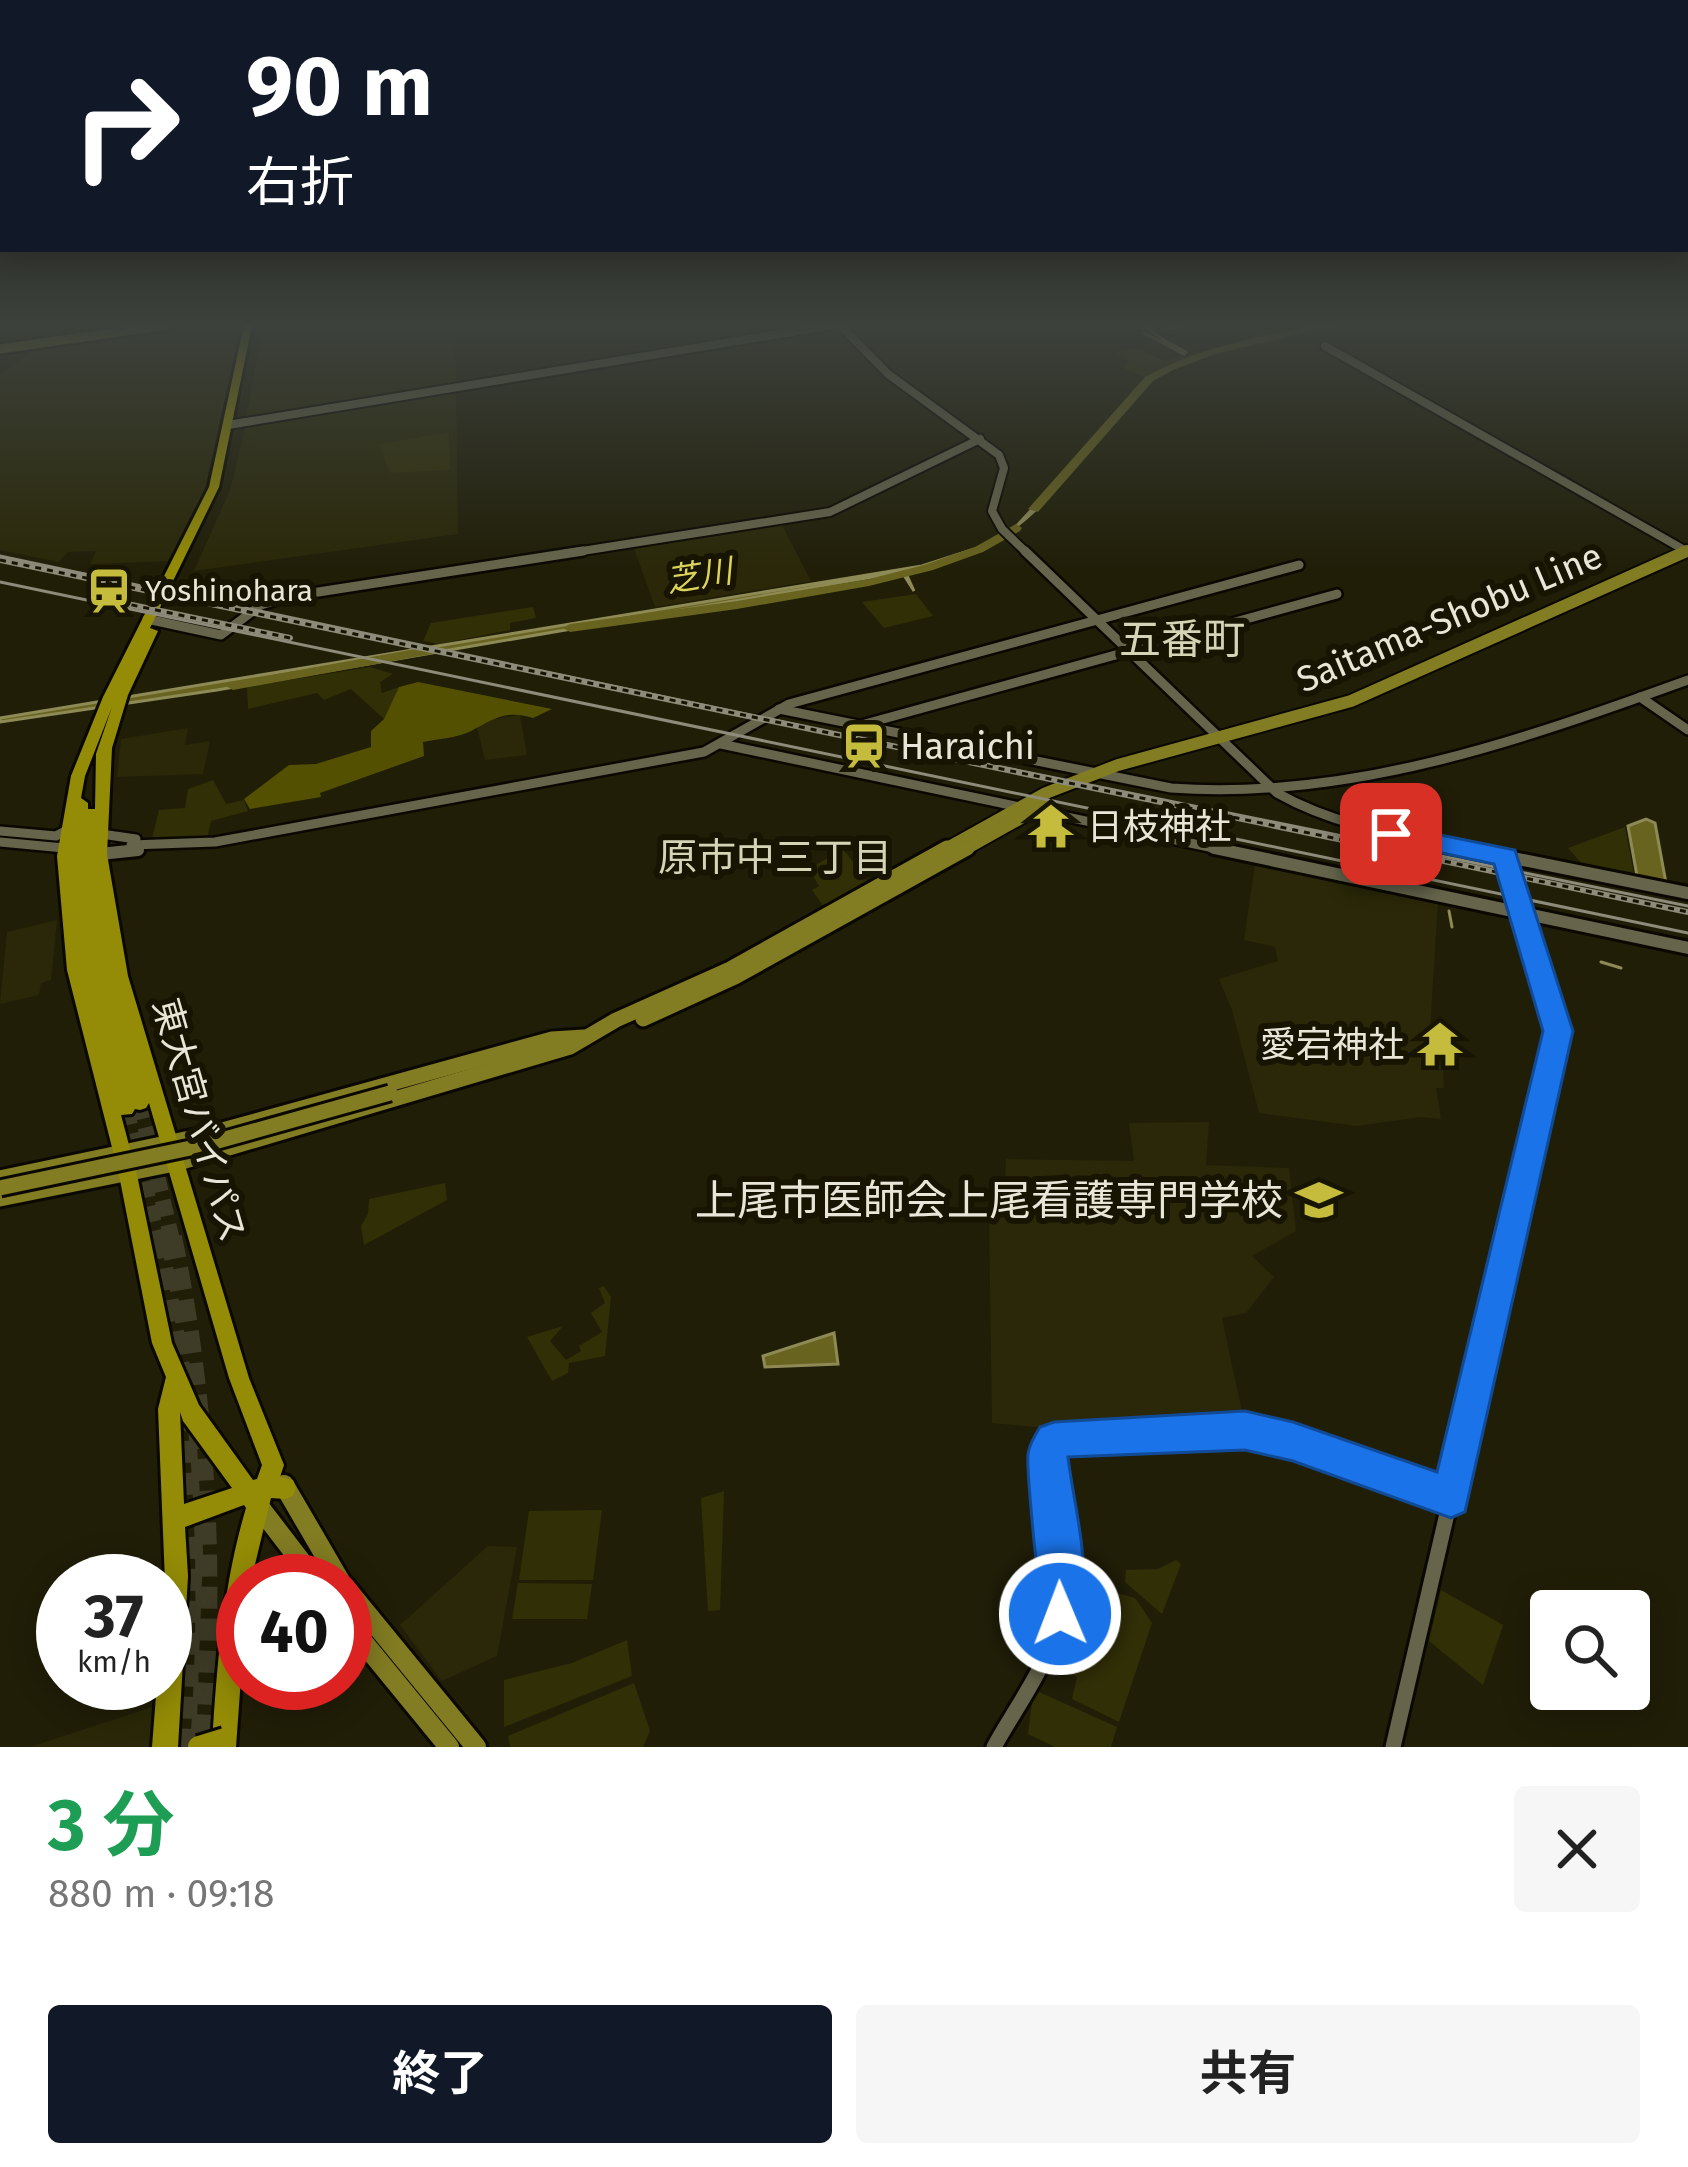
<!DOCTYPE html>
<html lang="ja">
<head>
<meta charset="utf-8">
<style>
  :root { --surface:#fff; --page:#f6f6f6; --text:#222; --muted:#767676; --accent:#111827 }
  body { margin:0; font-family:"Fira Sans","Noto Sans JP",sans-serif; background:var(--page); color:var(--text); height:100vh; display:flex; flex-direction:column; font-size:45px; white-space:nowrap }
  * { box-sizing:border-box; margin:0 }
  p { font-size:39px; color:var(--muted) }
  .icon { flex:none; width:66px; height:66px; fill:none; stroke:currentColor; stroke-width:2; stroke-linecap:round; stroke-linejoin:round }
  .map { position:relative; height:1747px; overflow:hidden }
  .panel { display:flex; flex-direction:column; background:var(--surface); flex:1 }
  .panel>* { flex:none }
  .top-card { position:absolute; left:0px; top:0px; width:1689px; height:252px; box-shadow:0 6px 30px #0003; background:#111827; color:#fff; overflow:hidden }
  .controls { position:absolute; left:1530px; top:1590px; display:grid; gap:24px }
  .controls a { display:grid; place-items:center; width:120px; height:120px; border-radius:12px; background:var(--surface); box-shadow:0 6px 30px #0003; font-size:60px }
  .speed { position:absolute; left:36px; top:1554px; display:flex; gap:24px; font-size:60px; font-weight:700; text-align:center }
  .speed>* { display:grid; place-content:center; width:156px; height:156px; border-radius:50%; background:var(--surface); box-shadow:0 6px 30px #0003; line-height:1 }
  .speed small { font-size:30px; font-weight:400 }
  .speed .limit { border:18px solid #d22; background:#fff; color:#111 }
  .pin { position:absolute; display:grid; place-items:center; width:102px; height:102px; color:#fff; margin:-51px; border-radius:24px; box-shadow:0 6px 18px #0006 }
  .me { position:absolute; width:132px; margin:-66px; rotate:359deg; stroke-linejoin:round; filter:drop-shadow(0 0 9px #0008) }
  .turn { display:flex; align-items:center; gap:42px; height:252px; padding:0 48px; font-size:54px }
  .turn .icon { width:156px; height:156px; stroke-width:2.5 }
  .turn b { display:block; font-size:84px; line-height:102px }
  .round { display:grid; place-items:center; flex:none; width:126px; height:126px; border-radius:12px; background:var(--page) }
  .head { display:flex; align-items:center; justify-content:space-between; height:204px; padding:0 48px }
  h1 { font-size:72px; font-weight:700; line-height:90px; color:#1e9e55 }
  .primary-button { display:flex; gap:24px; margin-top:auto; padding:24px 48px }
  .primary-button a { flex:1; height:138px; border-radius:12px; background:var(--accent); color:#fff; font-size:48px; font-weight:700; line-height:138px; text-align:center }
  .primary-button a+a { background:var(--page); color:var(--text) }
  .map>svg:first-child { display:block }
  .built { fill:#2a2808 }
  .green { fill:#312f06 }
  .forest { fill:#545001 }
  .water { fill:#68631e; stroke:#8e8a56; stroke-width:3 }
  .lines { fill:none; stroke-linecap:round; stroke-linejoin:round }
  .stream { stroke:#8e8a56; stroke-width:3 }
  .river { fill:#68631e; fill-rule:evenodd }
  .minor-tunnel { stroke:#3e3c26; stroke-width:9; stroke-dasharray:9 4.5; stroke-linecap:butt }
  .highway-tunnel-far1 { stroke:#3e3c26; stroke-width:16; stroke-dasharray:16 9; stroke-linecap:butt }
  .highway-tunnel { stroke:#3e3c26; stroke-width:22; stroke-dasharray:22 10; stroke-linecap:butt }
  .minor-far3-casing { stroke:#0a0800; stroke-width:12 }
  .minor-far2-casing { stroke:#0a0800; stroke-width:14 }
  .minor-far1-casing { stroke:#0a0800; stroke-width:18 }
  .minor-casing { stroke:#0a0800; stroke-width:21 }
  .major-far3-casing { stroke:#0a0800; stroke-width:14 }
  .major-far2-casing { stroke:#0a0800; stroke-width:16 }
  .major-far1-casing { stroke:#0a0800; stroke-width:21 }
  .major-casing { stroke:#0a0800; stroke-width:26 }
  .highway-casing { stroke:#0a0800; stroke-width:6 }
  .minor-far3 { stroke:#66654c; stroke-width:8 }
  .minor-far2 { stroke:#66654c; stroke-width:9 }
  .minor-far1 { stroke:#66654c; stroke-width:12 }
  .minor { stroke:#66654c; stroke-width:15 }
  .major-far3 { stroke:#827c22; stroke-width:9 }
  .major-far2 { stroke:#827c22; stroke-width:12 }
  .major-far1 { stroke:#827c22; stroke-width:15 }
  .major { stroke:#827c22; stroke-width:20 }
  .highway { fill:#948c06; fill-rule:evenodd }
  .tram { stroke:#8d8b79; stroke-width:3 }
  .rail-casing { stroke:#8d8b79; stroke-width:6 }
  .rail { stroke:#171501; stroke-width:3; stroke-dasharray:6; stroke-linecap:butt }
  .major-bridge-casing { stroke:#0a0800; stroke-width:21; stroke-linecap:butt }
  .highway-bridge-casing { stroke:#0a0800; stroke-width:28; stroke-linecap:butt }
  .major-bridge { stroke:#827c22; stroke-width:15 }
  .highway-bridge { stroke:#948c06; stroke-width:22 }
  .route { fill:#1a73e8; stroke:#114b97; stroke-width:3 }
  .labels { text-anchor:middle; stroke-width:12; stroke-linejoin:round; paint-order:stroke }
  .far-poi-label { font-size:30px; fill:#e7e6d8; stroke:#171501; text-anchor:start }
  .far-water-label { font-size:33px; font-style:italic; fill:#dbd35a; stroke:#171501 }
  .street-label { font-size:36px; fill:#e7e6d8; stroke:#171501 }
  .poi-label { font-size:36px; fill:#e7e6d8; stroke:#171501; text-anchor:start }
  .neighbourhood-label { font-size:39px; fill:#d5d4b7; stroke:#171501 }
  .quarter-label { font-size:42px; fill:#d5d4b7; stroke:#171501 }
  .near-poi-label { font-size:42px; fill:#e7e6d8; stroke:#171501; text-anchor:end }
</style>
</head>
<body>
<div class="map">
<svg width="1688" height="1747" viewBox="0 0 1688 1747">
  <rect width="100%" height="100%" fill="#201e07"/>
  <!-- built -->
  <g class="built">
    <path d="M201,325H238L240,342L203,496L171,561L90,564L96,551L68,552L59,562L0,550V374L39,347Z"/>
    <path d="M264,325H453L457,386L245,421Z"/>
    <path d="M456,389L458,534L194,571L230,490L246,424Z"/>
    <path d="M782,525L811,581L655,607L633,546Z"/>
    <path d="M520,715L527,755L485,760L477,727L482,721Z"/>
    <path d="M188,728L185,745L210,741L203,774L117,777L121,739Z"/>
    <path d="M1255,864L1438,903L1428,1061L1443,1066L1444,1088H1436L1441,1119L1421,1117L1357,1126L1259,1113L1232,1010L1219,979L1278,961L1275,947L1244,940Z"/>
    <path d="M57,920L51,980L41,983L39,995L0,1004L7,932Z"/>
    <path d="M1209,1122L1206,1165L1289,1168L1296,1231L1252,1256L1274,1277L1246,1313L1222,1318L1244,1421L1035,1427L992,1423L989,1216L1005,1181L1006,1159L1134,1161L1129,1123Z"/>
    <path d="M488,1546L517,1547L497,1656L442,1681L400,1625Z"/>
    <path d="M152,1707L151,1747H30Z"/>
  </g>
  <!-- green -->
  <g class="green">
    <path d="M1240,325H1282L1287,332L1317,325H1348L1199,359L1194,357L1148,378L1123,368L1129,361L1116,352L1137,348L1165,361L1257,339L1236,326Z"/>
    <path d="M449,432L450,470L390,473L379,444Z"/>
    <path d="M916,594L933,616L884,628L862,602Z"/>
    <path d="M533,607L536,618L510,623V630L439,644L423,641L431,623Z"/>
    <path d="M370,667L393,674L380,682L382,693L399,687L384,719L351,689L324,700L317,693L248,709L247,687Z"/>
    <path d="M213,780L226,804L244,800L248,811L211,821L207,839H152L159,810L185,808L188,789Z"/>
    <path d="M1625,827L1634,875L1584,866L1568,848Z"/>
    <path d="M843,849L868,882L824,907L812,890L819,886L809,869Z"/>
    <path d="M445,1183L447,1200L364,1245L361,1226L368,1214L369,1199Z"/>
    <path d="M604,1286L611,1297L605,1356L569,1363L568,1373L552,1381L527,1337L563,1326L550,1341L566,1360L581,1351L579,1346L602,1332L591,1313L605,1303L599,1288Z"/>
    <path d="M724,1491L720,1610L708,1611L701,1498Z"/>
    <path d="M602,1510L593,1580H519L529,1511Z"/>
    <path d="M1176,1560L1181,1564L1162,1614L1125,1582L1126,1570L1158,1569Z"/>
    <path d="M518,1583L592,1584L587,1619H512Z"/>
    <path d="M1441,1590L1503,1625L1483,1685L1429,1641Z"/>
    <path d="M1110,1591L1135,1598L1152,1623L1119,1722L1072,1699L1077,1677L1053,1666L1084,1599L1092,1592Z"/>
    <path d="M627,1640L632,1676L504,1727V1680L572,1663Z"/>
    <path d="M634,1683L650,1731L643,1747H510L508,1736Z"/>
    <path d="M1039,1692L1117,1727L1111,1747H1055L1028,1734L1033,1694Z"/>
  </g>
  <!-- forest -->
  <path class="forest" d="M418,682L552,709L533,718C504,709 493,720 471,731C458,738 437,739 423,742L424,756L320,793L321,797L250,809L244,799L289,765L316,764L371,747V731L384,719L399,687Z"/>
  <!-- water -->
  <g class="water">
    <path d="M1047,493L1050,495C1010,539 967,562 905,571L914,591L902,572L217,690L0,722V718L922,566L990,544L1012,531Z"/>
    <path d="M1646,819L1655,823L1666,883L1637,876L1628,826Z"/>
    <path d="M834,1333L838,1364L765,1367L763,1356Z"/>
  </g>
  <g class="lines">
    <!-- stream -->
    <g class="stream">
      <path d="M1143,325L1165,341"/>
      <path d="M1170,328L1187,325"/>
      <path d="M1161,330L1167,329"/>
      <path d="M1144,333L1161,342"/>
      <path d="M1167,342L1186,352"/>
      <path d="M1163,343L1184,354"/>
      <path d="M1449,911L1452,927"/>
      <path d="M1601,962L1621,968"/>
    </g>
    <!-- river -->
    <g class="river">
      <path d="M1317,325H1336L1218,353L1173,370L1153,381L1038,512L1028,509L1145,377C1199,347 1258,337 1317,325Z"/>
      <path d="M1016,524L1022,528L1020,531L983,552L933,570L869,586L737,609L570,632L563,628L570,624L737,601L869,579L924,565L975,547Z"/>
      <path d="M432,646L439,650L437,653L233,690L226,686L233,682Z"/>
    </g>
    <!-- minor-tunnel -->
    <g class="minor-tunnel">
      <path d="M19,838L70,842"/>
      <path d="M94,844L131,845"/>
    </g>
    <!-- highway-tunnel-far1 -->
    <g class="highway-tunnel-far1">
      <path d="M140,1103L172,1240"/>
      <path d="M126,1109L158,1240"/>
    </g>
    <!-- highway-tunnel -->
    <g class="highway-tunnel">
      <path d="M157,1237L180,1373"/>
      <path d="M171,1237C206,1406 213,1575 201,1747"/>
      <path d="M184,1409L192,1550L185,1747"/>
    </g>
    <!-- minor-far3 casing -->
    <g class="minor-far3-casing">
      <g id="minor-far3">
        <path d="M840,325L888,374L999,455L1004,468L992,511L1002,529L1028,554"/>
        <path d="M1325,346L1688,552"/>
        <path d="M228,425L834,325"/>
        <path d="M563,554L830,512L980,439"/>
      </g>
    </g>
    <!-- minor-far2 casing -->
    <g class="minor-far2-casing">
      <g id="minor-far2">
        <path d="M1025,551L1277,793C1339,828 1409,837 1478,851"/>
        <path d="M147,619L221,635L261,605L286,597L583,551"/>
        <path d="M1640,697L1688,730"/>
        <path d="M779,709L1171,788C1350,801 1522,740 1688,680"/>
        <path d="M865,724L1337,594"/>
        <path d="M721,744L1228,851"/>
        <path d="M0,831L56,836L67,830"/>
        <path d="M101,834L136,839"/>
        <path d="M0,842L64,848"/>
        <path d="M131,845L215,842L704,752L789,704L1299,565"/>
        <path d="M129,851L138,850"/>
      </g>
    </g>
    <!-- minor-far1 casing -->
    <g class="minor-far1-casing">
      <g id="minor-far1">
        <path d="M1214,848L1688,948"/>
        <path d="M1463,848L1688,893"/>
        <path d="M100,854L138,850"/>
        <path d="M1505,856L1558,1031L1510,1240"/>
      </g>
    </g>
    <!-- minor casing -->
    <g class="minor-casing">
      <g id="minor">
        <path d="M994,1747C1019,1701 1060,1651 1061,1596C1063,1544 1035,1492 1054,1441C1116,1436 1186,1421 1248,1431C1317,1442 1385,1474 1451,1497"/>
        <path d="M1393,1747L1511,1237"/>
      </g>
    </g>
    <!-- major-far3 casing -->
    <g class="major-far3-casing">
      <g id="major-far3">
        <path d="M0,349L167,325"/>
        <path d="M1680,554L1688,550"/>
      </g>
    </g>
    <!-- major-far2 casing -->
    <g class="major-far2-casing">
      <g id="major-far2">
        <path d="M942,851L1046,793L1118,765L1351,701L1687,551"/>
        <path d="M962,851L1046,804"/>
      </g>
    </g>
    <!-- major-far1 casing -->
    <g class="major-far1-casing">
      <g id="major-far1">
        <path d="M643,1019L735,977L967,848"/>
        <path d="M0,1178L204,1135L552,1039L584,1037"/>
        <path d="M0,1199L175,1164L570,1047L616,1020L730,969L947,848"/>
      </g>
    </g>
    <!-- major casing -->
    <g class="major-casing">
      <g id="major">
        <path d="M284,1485L340,1581"/>
        <path d="M257,1504L316,1581"/>
        <path d="M296,1581H310"/>
        <path d="M345,1587L476,1747"/>
        <path d="M345,1620L449,1747"/>
      </g>
    </g>
    <!-- highway casing -->
    <g class="highway-casing">
      <path id="highway" d="M244,325H252L219,487L150,628L158,631L128,695L112,748L107,854L128,976L249,1378L284,1465L280,1477L293,1480L296,1488L293,1496L285,1499L271,1498L251,1581H243V1650L236,1747H214L212,1744C217,1664 223,1585 246,1508L244,1505L185,1527L188,1576L178,1747H152L157,1683H165V1581L158,1409L166,1377L152,1343L119,1175L67,970L57,856L71,776L103,697L209,487ZM112,707L96,754L95,809H88V803L81,798L85,776ZM149,1103L229,1378L262,1465L257,1479L253,1480L199,1405L172,1343L137,1175L121,1115L132,1114L135,1109L140,1110L146,1108ZM180,1412L183,1421L232,1488L184,1504Z"/>
    </g>
    <!-- minor-far3 -->
    <use href="#minor-far3" class="minor-far3"/>
    <!-- minor-far2 -->
    <use href="#minor-far2" class="minor-far2"/>
    <!-- minor-far1 -->
    <use href="#minor-far1" class="minor-far1"/>
    <!-- minor -->
    <use href="#minor" class="minor"/>
    <!-- major-far3 -->
    <use href="#major-far3" class="major-far3"/>
    <!-- major-far2 -->
    <use href="#major-far2" class="major-far2"/>
    <!-- major-far1 -->
    <use href="#major-far1" class="major-far1"/>
    <!-- major -->
    <use href="#major" class="major"/>
    <!-- highway -->
    <use href="#highway" class="highway"/>
    <!-- tram -->
    <g class="tram">
      <path d="M0,556L863,739L1688,906"/>
      <path d="M0,582L1688,933"/>
    </g>
    <!-- rail casing -->
    <g class="rail-casing">
      <g id="rail">
        <path d="M0,560L1688,912"/>
        <path d="M108,600L290,638"/>
      </g>
    </g>
    <!-- rail -->
    <use href="#rail" class="rail"/>
    <!-- major-bridge casing -->
    <g class="major-bridge-casing">
      <path id="major-bridge" d="M0,1188L200,1146L390,1093"/>
    </g>
    <!-- highway-bridge casing -->
    <g class="highway-bridge-casing">
      <path id="highway-bridge" d="M199,1747L225,1739"/>
    </g>
    <!-- major-bridge -->
    <use href="#major-bridge" class="major-bridge"/>
    <!-- highway-bridge -->
    <use href="#highway-bridge" class="highway-bridge"/>
  </g>
  <!-- sky -->
  <linearGradient id="sky" x2="0" y2="1"><stop stop-color="#121004"/><stop offset="0.57" stop-color="#3c413c"/><stop offset="1" stop-color="#3c413c" stop-opacity="0"/></linearGradient>
  <rect width="1688" height="570" fill="url(#sky)"/>
  <!-- route -->
  <path class="route" d="M1391,825L1515,850L1573,1031L1465,1512L1451,1518L1293,1461L1245,1450L1068,1457C1074,1509 1096,1579 1075,1629L1060,1635L1045,1629C1041,1620 1026,1468 1028,1454C1029,1445 1035,1435 1040,1427L1054,1422L1245,1411L1293,1422L1437,1472L1543,1031L1494,864L1381,840L1378,834L1381,828Z"/>
  <!-- icons -->
  <defs>
    <g id="station-bare" transform="scale(3.6)"><path d="M-3-6H3Q5-6 5-4V2Q5 4 3 4L4.5 6H3L1.5 4h-3L-3 6H-4.5L-3 4Q-5 4-5 2V-4Q-5-6-3-6ZM-3.5-4v3h7v-3ZM-3.5 1v1.5H-2V1ZM2 1v1.5H3.5V1Z" fill="#c5bc3d" stroke="#171501" stroke-width="2.5" paint-order="stroke"/></g>
    <g id="temple-bare" transform="scale(3.6)"><path d="M0-6L5-2H3V0L6.5 2.5H4V6H1.5V3h-3V6H-4V2.5H-6.5L-3 0V-2H-5Z" fill="#c5bc3d" stroke="#171501" stroke-width="2.5" paint-order="stroke"/></g>
    <g id="university-bare" transform="scale(3.6)"><path d="M0-5L7-2L0 1L-7-2ZM-4 1L0 2.5L4 1V4Q0 6-4 4Z" fill="#c5bc3d" stroke="#171501" stroke-width="2.5" paint-order="stroke"/></g>
  </defs>
  <g fill-rule="evenodd">
    <use href="#station-bare" x="109" y="591"/>
    <use href="#station-bare" x="864" y="746"/>
    <use href="#temple-bare" x="1051" y="826"/>
    <use href="#temple-bare" x="1440" y="1044"/>
    <use href="#university-bare" x="1319" y="1200"/>
  </g>
  <g class="labels">
    <!-- far-poi labels -->
    <g class="far-poi-label">
      <text x="145" y="601">Yoshinohara</text>
    </g>
    <!-- far-water labels -->
    <g class="far-water-label">
      <text transform="translate(699 575) rotate(-9)" y="12">芝川</text>
    </g>
    <!-- street labels -->
    <g class="street-label">
      <text transform="translate(1449 617) rotate(-23)" y="13">Saitama-Shobu Line</text>
      <text transform="translate(200 1120) rotate(74)" y="13">東大宮バイパス</text>
    </g>
    <!-- poi labels -->
    <g class="poi-label">
      <text x="900" y="759">Haraichi</text>
      <text x="1087" y="839">日枝神社</text>
      <text x="1404" y="1057" text-anchor="end">愛宕神社</text>
    </g>
    <!-- neighbourhood labels -->
    <g class="neighbourhood-label">
      <text x="775" y="871">原市中三丁目</text>
    </g>
    <!-- quarter labels -->
    <g class="quarter-label">
      <text x="1182" y="654">五番町</text>
    </g>
    <!-- near-poi labels -->
    <g class="near-poi-label">
      <text x="1283" y="1215">上尾市医師会上尾看護専門学校</text>
    </g>
  </g>
</svg>
<div class="controls">
<a><svg class="icon" aria-label="search" viewBox="0 0 24 24"><circle cx="10" cy="10" r="6"/><path d="M15 15l6 6"/></svg></a>
</div>
<div class="speed"><div>37<small>km/h</small></div><div class="limit">40</div></div>
<div class="pin" style="left:1391px;top:834px;background:#d93025"><svg class="icon" aria-label="arrive" viewBox="0 0 24 24"><path d="M6 21V4h12l-3 4 3 4H6"/></svg></div>
<svg class="me" style="left:1060px;top:1614px" viewBox="-20 -20 40 40"><circle r="17" fill="#1a73e8" stroke="#fff" stroke-width="3"/><path d="M0-11L8 9 0 5-8 9z" fill="#fff"/></svg>
<div class="top-card">
<div class="turn"><svg class="icon" aria-label="right" viewBox="0 0 24 24"><path d="M7 20v-9h11M14 6l5 5-5 5"/></svg><div><b>90 m</b>右折</div></div>
</div>
</div>
<section class="panel">
<div class="head"><div><h1>3 分</h1><p>880 m · 09:18</p></div><a class="round"><svg class="icon" aria-label="close" viewBox="0 0 24 24"><path d="M6 6l12 12M18 6L6 18"/></svg></a></div>
<div class="primary-button"><a>終了</a><a>共有</a></div>
</section>
</body>
</html>
